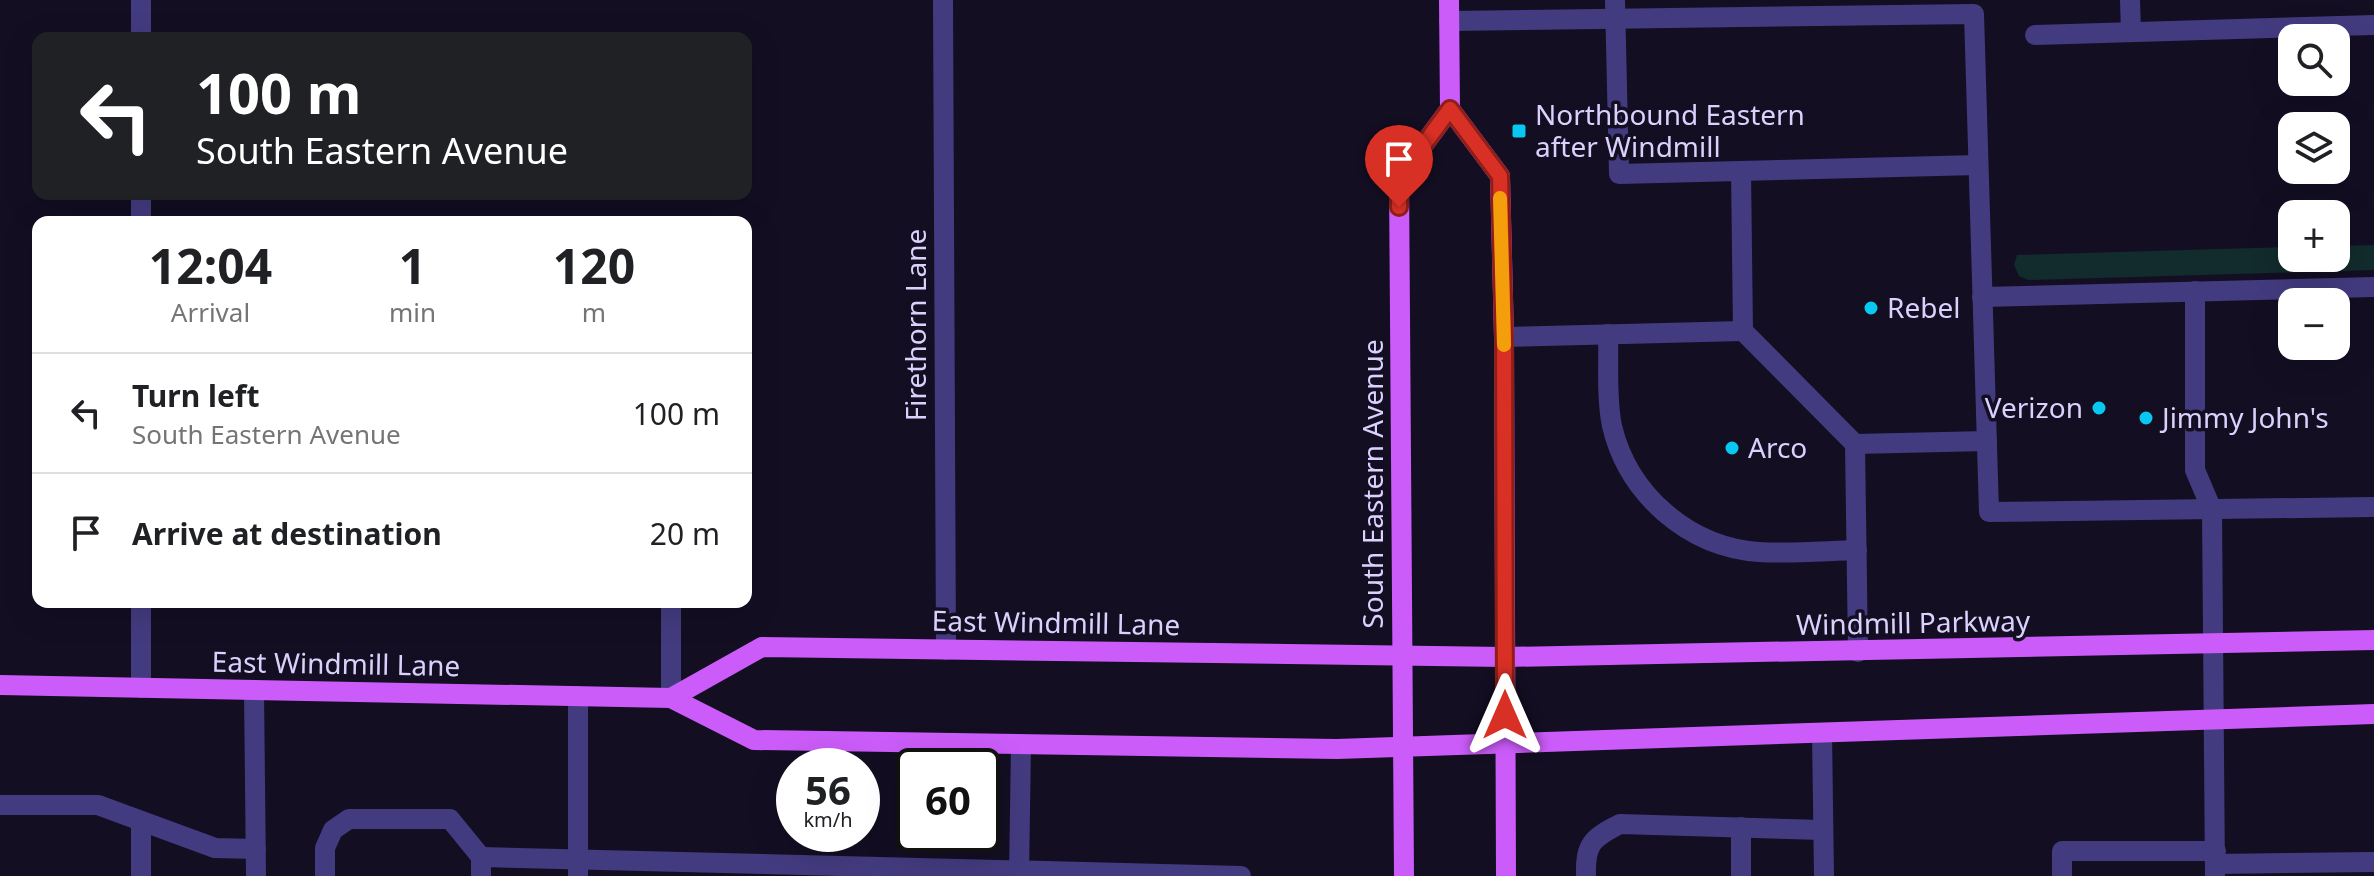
<!DOCTYPE html>
<html lang="en">
<head>
<meta charset="utf-8">
<style>
  :root { --surface:#fff; --page:#f6f6f6; --text:#202124; --muted:#757577; --line:#e0e0e0 }
  body { margin:0; font-family:"Noto Sans",sans-serif; background:var(--page); color:var(--text); height:100vh; display:flex; flex-direction:column; font-size:30px; white-space:nowrap }
  * { box-sizing:border-box; margin:0 }
  p { font-size:26px; color:var(--muted) }
  .icon { flex:none; width:44px; height:44px; fill:none; stroke:currentColor; stroke-width:2; stroke-linecap:round; stroke-linejoin:round }
  .map { position:relative; flex:1; overflow:hidden }
  .drawer { position:absolute; left:32px; top:216px; width:720px; height:392px; display:flex; flex-direction:column; background:var(--surface); border-radius:16px; box-shadow:0 8px 32px #0002 }
  .drawer>* { flex:none }
  .hud { position:absolute; left:32px; top:32px; width:720px; height:168px; border-radius:16px; box-shadow:0 8px 32px #0002; background:#202124; color:#fff; overflow:hidden }
  .tools { position:absolute; left:2278px; top:24px; display:grid; gap:16px }
  .tools a { display:grid; place-items:center; width:72px; height:72px; border-radius:16px; background:var(--surface); box-shadow:0 8px 32px #0002; font-size:40px }
  .speed { position:absolute; left:776px; top:748px; display:flex; gap:16px; font-size:40px; font-weight:700; text-align:center }
  .speed>* { display:grid; place-content:center; width:104px; height:104px; border-radius:50%; background:var(--surface); box-shadow:0 8px 32px #0002; line-height:1 }
  .speed small { font-size:20px; font-weight:400 }
  .speed .limit { border:4px solid #111; border-radius:12px; background:#fff; color:#111 }
  .pin { position:absolute; display:grid; place-items:center; width:68px; height:68px; color:#fff; margin:-82px -34px; border-radius:50% 50% 50% 0; rotate:-45deg; box-shadow:0 0 8px #0007 }
  .pin .icon { rotate:45deg }
  .me { position:absolute; width:88px; margin:-44px; rotate:0deg; stroke-linejoin:round; filter:drop-shadow(0 0 6px #0008) }
  .turn { display:flex; align-items:center; gap:28px; height:168px; padding:0 32px; font-size:36px }
  .turn .icon { width:104px; height:104px; stroke-width:2.5 }
  .turn b { display:block; font-size:56px; line-height:68px }
  .eta { display:flex; justify-content:space-evenly; align-items:center; height:136px; text-align:center }
  .eta b { font-size:48px; font-weight:700; line-height:56px }
  ul { padding:0; list-style:none }
  li { display:flex; align-items:center; gap:24px; height:120px; padding:0 32px; border-top:2px solid var(--line) }
  li div { flex:1 }
  li b { display:block; font-size:30px }
  li em { font-style:normal }
  .map>svg:first-child { display:block }
  .green { fill:#122b2c }
  .lines { fill:none; stroke-linecap:round; stroke-linejoin:round }
  .minor { stroke:#433b7f; stroke-width:20 }
  .major { stroke:#cb5cf9; stroke-width:20 }
  .route-casing { stroke:#8d1f18; stroke-width:20 }
  .route { stroke:#d93025; stroke-width:14 }
  .slow { stroke:#f59e0b; stroke-width:14 }
  .poi-dot { fill:#08c8f2; stroke:#130e22; stroke-width:3 }
  .labels { text-anchor:middle; stroke-width:7; stroke-linejoin:round; paint-order:stroke }
  .poi-label { font-size:28px; fill:#dad1fd; stroke:#130e22; text-anchor:start }
  .street-label { font-size:28px; fill:#dad1fd; stroke:#130e22 }
</style>
</head>
<body>
<div class="map">
<svg width="2374" height="876" viewBox="0 0 2374 876">
  <rect width="100%" height="100%" fill="#130e22"/>
  <!-- green -->
  <path class="green" d="M2374,245V270L2028,280L2019,276L2014,265L2017,255L2292,247V258H2336V246Z"/>
  <g class="lines">
    <!-- minor -->
    <g class="minor">
      <path d="M943,0L946,650"/>
      <path d="M1615,0L1619,174L1978,165"/>
      <path d="M2130,0L2131,32"/>
      <path d="M1449,21L1974,14L1989,512L2374,507"/>
      <path d="M2035,35L2374,25"/>
      <path d="M141,38V0"/>
      <path d="M141,222V194"/>
      <path d="M2195,291V470L2212,510L2215,876"/>
      <path d="M1982,297L2374,287"/>
      <path d="M1743,331L1855,444L1987,441"/>
      <path d="M1608,334C1609,363 1606,397 1612,426C1628,494 1688,547 1759,552C1791,554 1824,551 1857,550"/>
      <path d="M1504,337L1743,331L1741,171"/>
      <path d="M1855,444L1858,652"/>
      <path d="M671,602V698"/>
      <path d="M141,688V602"/>
      <path d="M254,690L256,876"/>
      <path d="M578,696V876"/>
      <path d="M1822,733L1824,876"/>
      <path d="M0,805H98L215,848L256,849"/>
      <path d="M1741,827V876"/>
      <path d="M481,857L1241,876"/>
      <path d="M2215,864L2374,862"/>
      <path d="M141,876V821"/>
      <path d="M325,876V848L333,830L349,819H450L481,857V876"/>
      <path d="M1019,876L1021,744"/>
      <path d="M1586,876C1585,844 1592,838 1620,824L1823,830"/>
      <path d="M2062,876V851H2216"/>
    </g>
    <!-- major -->
    <g class="major">
      <path d="M1449,0L1450,109L1500,176L1504,337L1506,876"/>
      <path d="M0,685L671,698L754,740L1337,749L2374,714"/>
      <path d="M671,698L762,647L1505,657L2374,640"/>
      <path d="M1404,876L1399,178L1450,109"/>
    </g>
  </g>
  <g class="lines">
    <!-- route casing -->
    <g class="route-casing">
      <path id="route" d="M1399,207V178L1450,109L1500,176L1504,337L1505,715"/>
    </g>
    <!-- route -->
    <use href="#route" class="route"/>
    <!-- slow -->
    <path class="slow" d="M1500,198L1504,345"/>
  </g>
  <!-- markers -->
  <g class="poi-dot">
    <rect x="1511" y="123" width="16" height="16" rx="4"/>
    <circle cx="1871" cy="308" r="8"/>
    <circle cx="2099" cy="408" r="8"/>
    <circle cx="2146" cy="418" r="8"/>
    <circle cx="1732" cy="448" r="8"/>
  </g>
  <g class="labels">
    <!-- poi labels -->
    <g class="poi-label">
      <text x="1535" y="125">Northbound Eastern<tspan x="1535" dy="32">after Windmill</tspan></text>
      <text x="1887" y="318">Rebel</text>
      <text x="2083" y="418" text-anchor="end">Verizon</text>
      <text x="2162" y="428">Jimmy John's</text>
      <text x="1748" y="458">Arco</text>
    </g>
    <!-- street labels -->
    <g class="street-label">
      <text transform="translate(916 325) rotate(-90)" y="10">Firethorn Lane</text>
      <text transform="translate(1373 484) rotate(-90)" y="10">South Eastern Avenue</text>
      <text transform="translate(1056 623) rotate(1)" y="10">East Windmill Lane</text>
      <text transform="translate(1913 623) rotate(-1)" y="10">Windmill Parkway</text>
      <text transform="translate(336 664) rotate(1)" y="10">East Windmill Lane</text>
    </g>
  </g>
</svg>
<div class="tools">
<a><svg class="icon" aria-label="search" viewBox="0 0 24 24"><circle cx="10" cy="10" r="6"/><path d="M15 15l6 6"/></svg></a>
<a><svg class="icon" aria-label="layers" viewBox="0 0 24 24"><path d="M12 4l9 5-9 5-9-5zM3 14l9 5 9-5"/></svg></a>
<a>+</a>
<a>−</a>
</div>
<div class="speed"><div>56<small>km/h</small></div><div class="limit">60</div></div>
<div class="pin" style="left:1399px;top:207px;background:#d93025"><svg class="icon" aria-label="arrive" viewBox="0 0 24 24"><path d="M6 21V4h12l-3 4 3 4H6"/></svg></div>
<svg class="me" style="left:1505px;top:715px" viewBox="-20 -20 40 40"><path d="M0-17L14 15 0 8-14 15z" fill="#d93025" stroke="#fff" stroke-width="4"/></svg>
<div class="hud">
<div class="turn"><svg class="icon" aria-label="left" viewBox="0 0 24 24"><path d="M17 20v-9H6M10 6l-5 5 5 5"/></svg><div><b>100 m</b>South Eastern Avenue</div></div>
</div>
<section class="drawer">
<div class="eta">
<div><b>12:04</b><p>Arrival</p></div>
<div><b>1</b><p>min</p></div>
<div><b>120</b><p>m</p></div>
</div>
<ul>
<li><svg class="icon" aria-label="left" viewBox="0 0 24 24"><path d="M17 20v-9H6M10 6l-5 5 5 5"/></svg><div><b>Turn left</b><p>South Eastern Avenue</p></div><em>100 m</em></li>
<li><svg class="icon" aria-label="arrive" viewBox="0 0 24 24"><path d="M6 21V4h12l-3 4 3 4H6"/></svg><div><b>Arrive at destination</b></div><em>20 m</em></li>
</ul>
</section>
</div>
</body>
</html>
